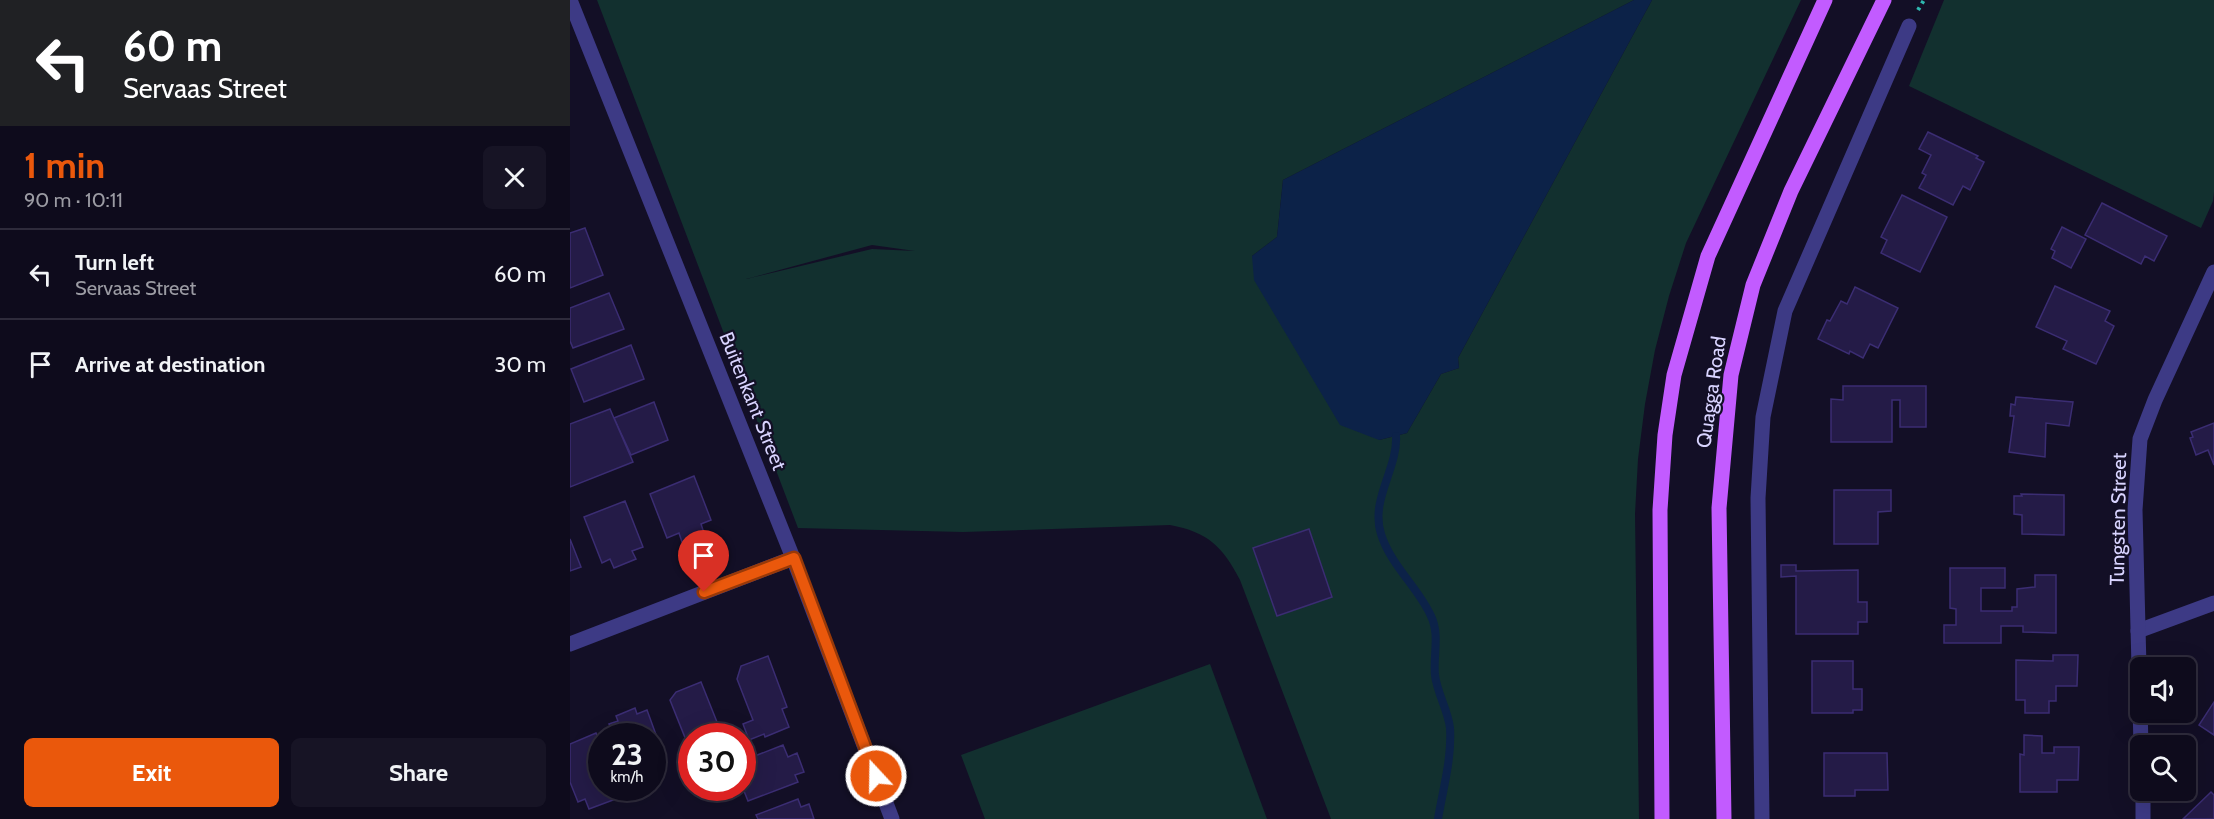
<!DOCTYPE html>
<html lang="en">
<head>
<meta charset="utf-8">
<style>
  :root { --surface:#0e0b1c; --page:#171425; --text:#f1f3f6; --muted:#9b9ba3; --line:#2e2b3b; --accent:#ea580c }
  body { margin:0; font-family:Cabin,sans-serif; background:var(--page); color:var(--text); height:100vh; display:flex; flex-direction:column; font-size:22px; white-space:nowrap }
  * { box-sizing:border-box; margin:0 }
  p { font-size:20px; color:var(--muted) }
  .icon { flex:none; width:33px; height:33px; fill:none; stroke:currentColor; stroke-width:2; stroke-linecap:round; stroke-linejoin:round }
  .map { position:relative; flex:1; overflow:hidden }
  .drawer { display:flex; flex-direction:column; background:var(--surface); width:570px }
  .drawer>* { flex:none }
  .top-card { background:#202124; color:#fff; overflow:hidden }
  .controls { position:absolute; left:1560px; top:657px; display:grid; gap:12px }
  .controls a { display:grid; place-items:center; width:66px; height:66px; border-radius:9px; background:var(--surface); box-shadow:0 6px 24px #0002,0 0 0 2px var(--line); font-size:30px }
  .speed { position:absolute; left:18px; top:723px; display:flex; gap:12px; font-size:30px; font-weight:700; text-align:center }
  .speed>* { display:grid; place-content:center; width:78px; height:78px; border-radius:50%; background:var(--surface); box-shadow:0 6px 24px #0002,0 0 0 2px var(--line); line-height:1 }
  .speed small { font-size:15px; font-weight:400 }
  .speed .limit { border:9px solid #d22; background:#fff; color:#111 }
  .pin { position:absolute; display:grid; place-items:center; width:51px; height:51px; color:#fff; margin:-62px -26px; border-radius:50% 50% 50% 0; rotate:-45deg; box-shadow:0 0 6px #0007 }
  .pin .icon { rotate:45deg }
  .me { position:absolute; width:66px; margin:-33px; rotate:339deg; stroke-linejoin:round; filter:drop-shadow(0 0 4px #0008) }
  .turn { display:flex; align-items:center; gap:21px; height:126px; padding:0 24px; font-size:27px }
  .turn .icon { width:78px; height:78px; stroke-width:2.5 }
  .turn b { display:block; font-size:42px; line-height:51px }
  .round { display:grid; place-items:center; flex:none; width:63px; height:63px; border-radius:9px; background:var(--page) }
  .headline { display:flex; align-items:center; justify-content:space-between; height:102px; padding:0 24px }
  h1 { font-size:36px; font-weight:800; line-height:45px; color:var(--accent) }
  .action { display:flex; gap:12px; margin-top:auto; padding:12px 24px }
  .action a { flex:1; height:69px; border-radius:9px; background:var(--accent); color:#fff; font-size:24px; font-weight:800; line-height:69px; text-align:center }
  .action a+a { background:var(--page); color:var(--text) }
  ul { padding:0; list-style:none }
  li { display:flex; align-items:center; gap:18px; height:90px; padding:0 24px; border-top:2px solid var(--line) }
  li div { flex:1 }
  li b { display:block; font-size:22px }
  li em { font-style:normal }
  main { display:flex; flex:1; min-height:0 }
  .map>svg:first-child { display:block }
  .green { fill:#12302f; fill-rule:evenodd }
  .water { fill:#0c2248 }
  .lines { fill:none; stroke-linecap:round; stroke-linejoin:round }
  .stream { stroke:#0c2248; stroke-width:8 }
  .building { fill:#241b47; stroke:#3b2d73; stroke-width:1.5 }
  .path { stroke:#2fb8b0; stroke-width:4; stroke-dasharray:3 4.5; stroke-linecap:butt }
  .minor { stroke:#3d3a85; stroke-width:15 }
  .major { stroke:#c25bff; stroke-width:15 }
  .route-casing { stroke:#983908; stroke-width:15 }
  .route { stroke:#ea580c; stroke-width:10 }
  .labels { text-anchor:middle; stroke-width:4.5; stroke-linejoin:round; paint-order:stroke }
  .street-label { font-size:20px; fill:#d9d4ff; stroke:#130f26 }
</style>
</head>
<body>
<main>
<section class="drawer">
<div class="top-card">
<div class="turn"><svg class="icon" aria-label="left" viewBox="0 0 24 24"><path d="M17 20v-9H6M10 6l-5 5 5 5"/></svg><div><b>60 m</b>Servaas Street</div></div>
</div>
<div class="headline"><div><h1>1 min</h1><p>90 m · 10:11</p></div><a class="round"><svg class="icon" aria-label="close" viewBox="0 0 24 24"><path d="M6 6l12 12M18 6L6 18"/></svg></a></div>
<ul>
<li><svg class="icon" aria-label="left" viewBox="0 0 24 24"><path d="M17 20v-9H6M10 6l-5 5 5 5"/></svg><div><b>Turn left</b><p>Servaas Street</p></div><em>60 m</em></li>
<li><svg class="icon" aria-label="arrive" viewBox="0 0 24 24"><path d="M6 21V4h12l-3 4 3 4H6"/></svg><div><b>Arrive at destination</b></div><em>30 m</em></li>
</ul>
<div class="action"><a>Exit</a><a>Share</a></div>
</section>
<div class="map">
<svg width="1644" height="819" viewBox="0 0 1644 819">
  <rect width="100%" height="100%" fill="#130f26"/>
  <!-- green -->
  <g class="green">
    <path d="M27,0H1064L713,180L707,237L682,256L809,440L837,433L871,374L889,368L888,358L1082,0H1231L1116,243L1099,296L1085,350L1075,404L1068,459L1065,514L1069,819H761L670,580C653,547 638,532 600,525L393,532L228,528ZM302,245L345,251L302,249L176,279Z"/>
    <path d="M1374,0H1644V192L1643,201L1631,228L1339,86Z"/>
    <path d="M640,664L697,819H415L391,755Z"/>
  </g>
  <!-- water -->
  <path class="water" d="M1064,0H1082L888,358L889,368L871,374L837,433L809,440L770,425L684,280L682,256L707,237L713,180Z"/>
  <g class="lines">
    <!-- stream -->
    <path class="stream" d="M826,436C828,468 800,500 811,534C821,566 848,587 861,616C870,635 863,655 865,675C867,693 878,710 880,728C882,758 873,789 868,819"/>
  </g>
  <!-- building -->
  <g class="building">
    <path d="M1358,132L1408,156L1406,158L1414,162L1400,190L1393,186L1383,205L1349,188L1356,175L1352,173L1361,155L1349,149Z"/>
    <path d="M1332,195L1377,217L1350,272L1311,253L1317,240L1311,237Z"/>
    <path d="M1532,203L1597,236L1584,261L1575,256L1571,264L1515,235Z"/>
    <path d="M1492,227L1516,239L1501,268L1482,258L1485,251L1481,249Z"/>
    <path d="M15,228L33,275L0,288V233Z"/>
    <path d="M1485,286L1540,311L1535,321L1544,326L1526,364L1493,349L1497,341L1466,327Z"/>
    <path d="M1285,287L1328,308L1308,348L1300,344L1293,358L1280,351L1279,354L1248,339L1257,320L1260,321L1271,301L1277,304Z"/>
    <path d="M39,293L54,329L3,348L0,341V308Z"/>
    <path d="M61,345L74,379L14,402L1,369Z"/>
    <path d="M1273,386H1356V427H1330V400H1322V442H1261V399L1273,400Z"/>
    <path d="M1446,397L1503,402L1499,426L1476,423L1475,457L1439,452L1444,416H1440L1441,404L1445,405Z"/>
    <path d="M84,402L98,440L61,455L44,418Z"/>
    <path d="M40,409L63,462L0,487V424Z"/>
    <path d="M1644,423V465L1638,450L1626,455L1620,438L1623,437L1621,432Z"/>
    <path d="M124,476L141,520L131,524L134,533L112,542L109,533L97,538L80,494Z"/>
    <path d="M1264,490H1321V511L1308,512V544H1264Z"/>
    <path d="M1451,494L1494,495V535L1452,534V515L1444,514V496H1452Z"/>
    <path d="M55,501L73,547L62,551L66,559L44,568L40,559L32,563L14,517Z"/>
    <path d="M739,529L762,597L707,616L683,548Z"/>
    <path d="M0,539L11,567L0,571Z"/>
    <path d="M1211,565H1226V571L1288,570V602H1297V622H1288V634H1226V576L1211,577Z"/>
    <path d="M1380,568H1435V588H1411V611H1442V607H1447V589L1465,587V575H1486V633L1453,632V626H1431V643H1374V625H1386V609L1380,608Z"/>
    <path d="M1483,655H1508L1507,686H1486V701H1479V713H1455V700H1446V660L1483,661Z"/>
    <path d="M198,656L217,707L212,709L219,727L195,737L194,734L179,740L173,724L183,720L167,679L171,666Z"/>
    <path d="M1242,661H1283V689H1292V710H1283V713H1242Z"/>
    <path d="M131,682L151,732L140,736H122V744L118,745L100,700L106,692Z"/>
    <path d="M1644,702V735L1629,725Z"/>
    <path d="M65,708L67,714L77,710L93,754L82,758V736H44L39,724L48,721L46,716Z"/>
    <path d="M26,733L32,747V788H47L51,797L19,809L15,799L8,802L0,782V744Z"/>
    <path d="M1454,735L1472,736V753H1484V747H1509L1508,780H1487V792H1450V754L1454,755Z"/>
    <path d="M213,745L218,757L227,753L234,772L225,775L228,782L178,801L172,786L174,776L172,761Z"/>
    <path d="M1254,753H1317L1318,790H1285V796H1254Z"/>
    <path d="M1641,792L1644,795V819H1613Z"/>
    <path d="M228,799L231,807L239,804L244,819H188L186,815Z"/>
  </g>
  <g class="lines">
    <!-- path -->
    <path class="path" d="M1348,10L1354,0"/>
    <!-- minor -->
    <g class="minor">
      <path d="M0,0L223,558L322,819"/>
      <path d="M1568,631L1644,603"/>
      <path d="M0,644L223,558"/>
      <path d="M1571,746L1565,510L1570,439L1585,400L1644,272"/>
      <path d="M1573,790V819"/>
      <path d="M1192,819L1188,498L1193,417L1215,311L1339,26"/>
    </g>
    <!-- major -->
    <g class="major">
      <path d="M1092,819L1090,510L1095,435L1104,375L1138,256L1255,0"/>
      <path d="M1154,819L1149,508L1161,375L1183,285L1221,191L1314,0"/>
    </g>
  </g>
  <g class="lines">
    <!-- route casing -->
    <g class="route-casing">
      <path id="route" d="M134,592L224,558L306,776"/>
    </g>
    <!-- route -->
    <use href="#route" class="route"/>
  </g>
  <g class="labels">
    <!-- street labels -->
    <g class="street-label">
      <text transform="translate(1141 392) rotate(-82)" y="7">Quagga Road</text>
      <text transform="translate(183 401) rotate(68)" y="7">Buitenkant Street</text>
      <text transform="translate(1548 519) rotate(-89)" y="7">Tungsten Street</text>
    </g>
  </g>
</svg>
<div class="controls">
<a><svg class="icon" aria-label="sound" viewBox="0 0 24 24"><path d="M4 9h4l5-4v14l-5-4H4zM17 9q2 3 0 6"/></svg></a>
<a><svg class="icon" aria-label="search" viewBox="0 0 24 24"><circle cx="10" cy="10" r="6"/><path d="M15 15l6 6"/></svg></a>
</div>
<div class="speed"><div>23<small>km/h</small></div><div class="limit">30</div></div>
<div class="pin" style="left:134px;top:592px;background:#d93025"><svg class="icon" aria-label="arrive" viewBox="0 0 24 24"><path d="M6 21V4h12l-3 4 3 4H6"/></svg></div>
<svg class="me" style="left:306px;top:776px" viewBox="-20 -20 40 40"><circle r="17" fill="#ea580c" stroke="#fff" stroke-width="3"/><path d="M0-11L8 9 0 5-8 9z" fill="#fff"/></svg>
</div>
</main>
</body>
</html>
